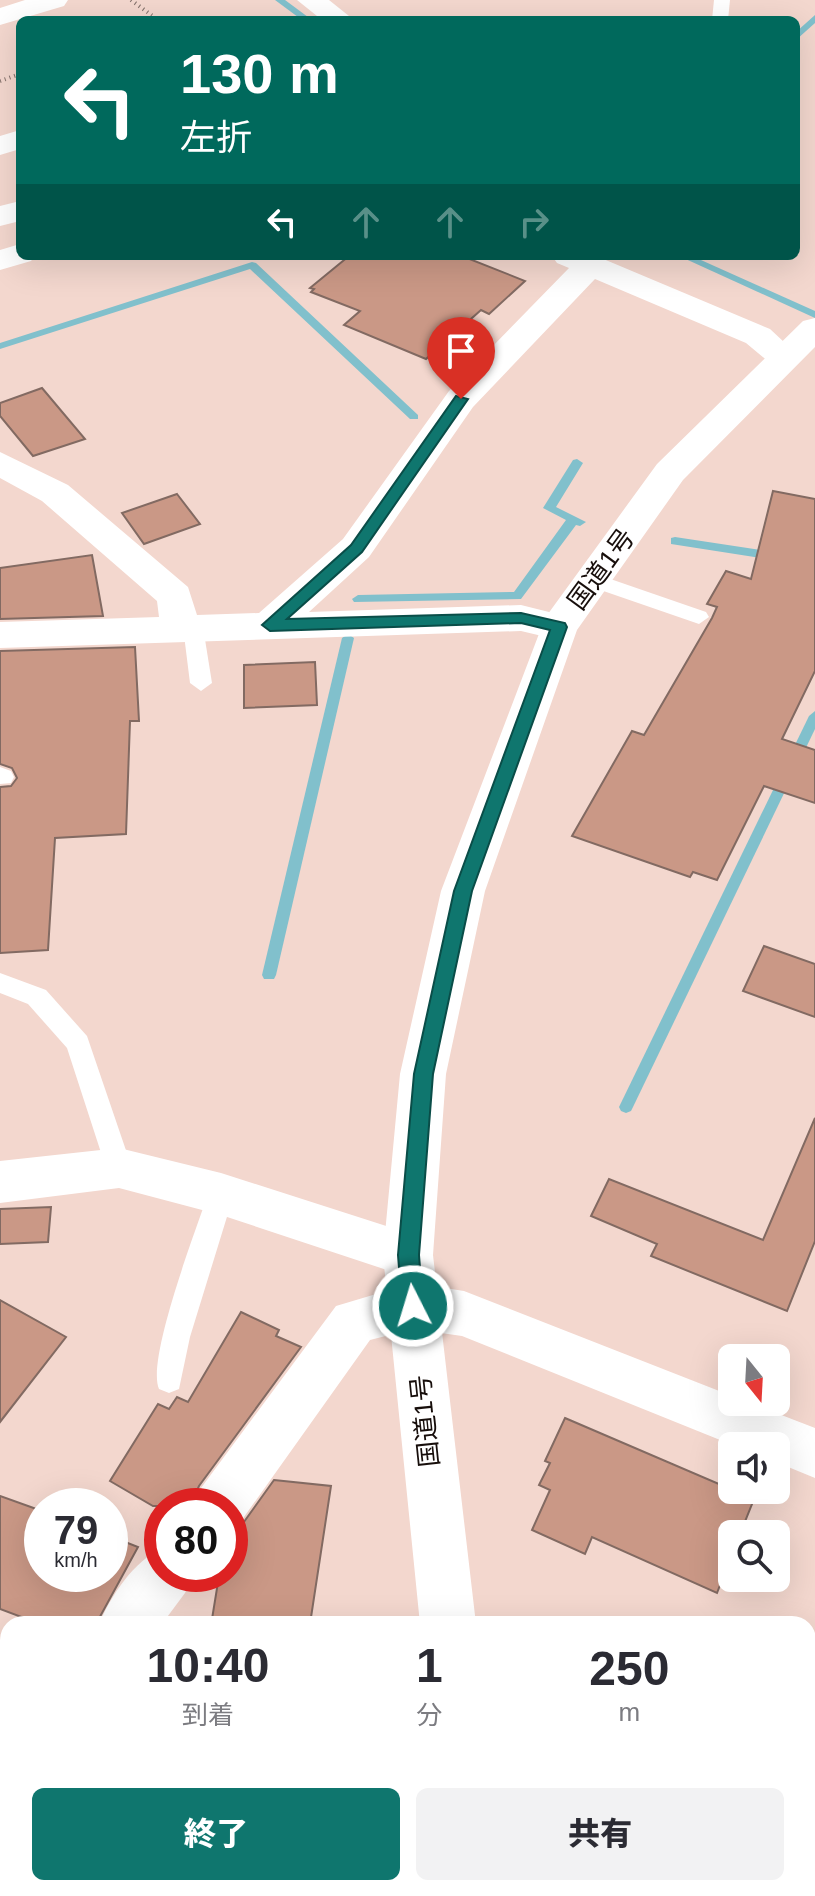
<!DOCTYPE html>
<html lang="ja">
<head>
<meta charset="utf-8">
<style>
  :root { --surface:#fff; --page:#f2f2f3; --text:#2b2b33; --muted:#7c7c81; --accent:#0f766e }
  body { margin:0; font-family:Arial,"Noto Sans JP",sans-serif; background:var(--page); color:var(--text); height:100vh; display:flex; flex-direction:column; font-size:30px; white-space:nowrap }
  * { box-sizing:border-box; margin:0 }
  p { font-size:26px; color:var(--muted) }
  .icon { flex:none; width:44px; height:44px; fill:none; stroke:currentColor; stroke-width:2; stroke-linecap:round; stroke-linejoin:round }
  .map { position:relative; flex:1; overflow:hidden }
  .panel { position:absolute; left:0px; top:1616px; width:816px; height:280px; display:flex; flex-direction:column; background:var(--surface); border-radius:24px 24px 0 0; box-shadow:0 8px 32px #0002 }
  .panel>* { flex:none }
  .guide { position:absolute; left:16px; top:16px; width:784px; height:244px; border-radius:12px; box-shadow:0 8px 32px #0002; background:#00695c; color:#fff; overflow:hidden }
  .needle { width:52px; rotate:162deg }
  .buttons { position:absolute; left:718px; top:1344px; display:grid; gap:16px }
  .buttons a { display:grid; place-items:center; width:72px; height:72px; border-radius:12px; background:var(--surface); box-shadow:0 8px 32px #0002; font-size:40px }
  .speed { position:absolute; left:24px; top:1488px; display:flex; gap:16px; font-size:40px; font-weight:700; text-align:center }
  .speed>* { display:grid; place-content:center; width:104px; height:104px; border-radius:50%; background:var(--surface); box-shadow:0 8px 32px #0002; line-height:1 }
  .speed small { font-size:20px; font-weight:400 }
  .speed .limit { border:12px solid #d22; background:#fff; color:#111 }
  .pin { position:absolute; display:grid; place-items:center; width:68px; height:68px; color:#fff; margin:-82px -34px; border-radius:50% 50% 50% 0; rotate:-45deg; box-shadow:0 0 8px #0007 }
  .pin .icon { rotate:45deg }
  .me { position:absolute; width:88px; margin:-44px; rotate:355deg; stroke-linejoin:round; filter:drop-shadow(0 0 6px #0008) }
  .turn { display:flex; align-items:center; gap:28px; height:168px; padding:0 32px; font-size:36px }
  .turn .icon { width:104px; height:104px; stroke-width:2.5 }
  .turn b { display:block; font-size:56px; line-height:68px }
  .lanes { display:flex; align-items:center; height:76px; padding:0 32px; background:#0003; justify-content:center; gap:40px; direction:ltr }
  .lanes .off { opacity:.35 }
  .eta { display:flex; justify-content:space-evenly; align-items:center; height:136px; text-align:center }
  .eta b { font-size:48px; font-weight:800; line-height:56px }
  .action { display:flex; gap:16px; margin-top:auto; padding:16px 32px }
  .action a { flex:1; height:92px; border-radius:12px; background:var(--accent); color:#fff; font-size:32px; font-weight:800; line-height:92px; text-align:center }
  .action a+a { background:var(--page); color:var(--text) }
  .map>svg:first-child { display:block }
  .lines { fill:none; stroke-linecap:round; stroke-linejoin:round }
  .stream { fill:#81c0cc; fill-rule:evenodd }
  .building { fill:#ca9886; stroke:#826a62; stroke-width:2 }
  .path { stroke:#84726c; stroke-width:4; stroke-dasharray:1 4; stroke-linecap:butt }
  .service { fill:#fff; fill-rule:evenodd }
  .minor { fill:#fff; fill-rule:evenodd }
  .trunk { fill:#fff; fill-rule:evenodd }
  .route { fill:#0f766e; stroke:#0a4d48; stroke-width:2 }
  .labels { text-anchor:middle; stroke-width:7; stroke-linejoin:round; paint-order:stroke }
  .street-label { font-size:26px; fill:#170e0b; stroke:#fff }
</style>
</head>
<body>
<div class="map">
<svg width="815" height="1896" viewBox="0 0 815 1896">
  <rect width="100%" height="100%" fill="#f3d7ce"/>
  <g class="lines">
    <!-- stream -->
    <g class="stream">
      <path d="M275,0H285L312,20H302Z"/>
      <path d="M815,15V23L796,40V32Z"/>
      <path d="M679,256H692L815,311V318Z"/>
      <path d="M252,262L256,263L418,415V419H410L250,269L0,349V343Z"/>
      <path d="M577,459L583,463L556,507L586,522L580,526L576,525L521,599L354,602L352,599L358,595L514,592L566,520L543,508L573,460Z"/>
      <path d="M675,537L773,552L779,556L773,560L671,544V538Z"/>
      <path d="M348,634L354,638L276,975L274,979H264L262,975L342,638Z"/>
      <path d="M815,711V729L633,1107L631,1111L626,1113L621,1111L619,1107L809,716Z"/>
      <path d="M53,1888H78L83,1896H58Z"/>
    </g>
  </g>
  <!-- building -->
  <g class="building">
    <path d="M349,256H462L525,281L489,314L481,310L426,359L344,325L360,311L311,292L314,289L310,288Z"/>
    <path d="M42,388L85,439L33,456L0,416V403Z"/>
    <path d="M773,491L815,499V671L782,739L815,750V803L764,786L717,880L693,872L690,877L572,836L632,731L644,735L712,618L717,607L707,604L726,571L751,579Z"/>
    <path d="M177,494L200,524L144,544L122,513Z"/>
    <path d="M92,555L103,616L0,619V568Z"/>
    <path d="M135,647L139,721H130L126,834L55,838L48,950L0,953V787L11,786L17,778L12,768L0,764V651Z"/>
    <path d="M315,662L317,705L244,708V665Z"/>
    <path d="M764,946L815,964V1017L743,991Z"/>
    <path d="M815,1118V1241L787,1311L651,1256L657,1244L591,1216L609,1179L763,1240Z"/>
    <path d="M51,1207L48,1242L0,1244V1209Z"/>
    <path d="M0,1300L66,1337L0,1422Z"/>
    <path d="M241,1312L279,1330L276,1336L301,1347L199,1486L190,1506H153L110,1481L158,1404L169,1409L177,1397L188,1402Z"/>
    <path d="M565,1418L754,1499L740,1534H732V1554L717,1593L592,1537L585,1554L532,1530L550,1490L539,1485L550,1463L545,1461Z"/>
    <path d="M274,1480L331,1486L310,1624L212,1619L219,1576L225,1579L230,1574L236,1555L230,1551V1531L241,1526Z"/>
    <path d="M0,1496L42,1511V1574H110V1536L138,1547L96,1624H40L0,1609Z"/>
  </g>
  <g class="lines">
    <!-- path -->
    <g class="path">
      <path d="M131,0L158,20"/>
      <path d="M0,81L20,74"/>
    </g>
    <!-- service -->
    <g class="service">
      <path d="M714,0H730L728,20H712Z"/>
      <path d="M593,573L706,612L709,617L699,624L586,585L583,580L586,575Z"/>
      <path d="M193,620L203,627L212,683L201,691L190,683L183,627Z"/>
      <path d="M0,767L11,771L14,777L11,783L0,784Z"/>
      <path d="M0,973L46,990L87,1036L132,1168L128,1176L119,1179L110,1176L106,1168L67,1048L28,1004L0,993Z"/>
      <path d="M221,1183L230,1186L234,1194L190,1337L179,1389L169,1393L159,1389C146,1360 196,1230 208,1194L212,1186Z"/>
    </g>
    <!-- minor -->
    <g class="minor">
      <path d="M25,0H68L64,6L0,25V8Z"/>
      <path d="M297,0H329L354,20H322Z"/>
      <path d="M20,130V149L0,155V136Z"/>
      <path d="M20,201V221L0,226V206Z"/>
      <path d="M20,244V256H35L31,261L0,270V250Z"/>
      <path d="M552,256L601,258L770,329L799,356L794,363L782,366L770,363L746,343L595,279L473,407L369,557L309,612L521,605L573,618L578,627L573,636L559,640L521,631L0,648V622L159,617L157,601L42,501L0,478V452L68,485L188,587L197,615L259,613L343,539L449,391L569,268L557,263Z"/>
      <path d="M119,1148L221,1173L408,1233L425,1240L433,1255L425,1270L408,1277L221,1215L119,1188L0,1203V1161Z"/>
      <path d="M413,1283L464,1291L732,1396V1402H748L815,1428V1478L776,1462V1446H735L462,1336L413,1329L370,1340L239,1524L230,1528V1506H193L201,1488L336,1306Z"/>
      <path d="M162,1549V1574H193L185,1593L162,1624H99C111,1596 134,1560 162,1549Z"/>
      <path d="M8,1760V1826L0,1829V1763Z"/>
    </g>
    <!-- trunk -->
    <g class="trunk">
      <path d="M815,318V347L683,480L577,630L485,891L446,1074L433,1255L476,1624H420L383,1255L400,1074L441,891L545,618L657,464L803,321Z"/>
      <path d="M446,1888H506L507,1896H447Z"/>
    </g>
  </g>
  <!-- route -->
  <path class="route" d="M456,396L468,399L362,552L287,619L521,613L565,623L567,627L472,891L433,1074L419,1255L423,1306L420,1313L413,1316L405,1313L402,1306L398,1255L414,1074L454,891L550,630L521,623L270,631L262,625L351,545Z"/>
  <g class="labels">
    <!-- street labels -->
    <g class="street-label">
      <text transform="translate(601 569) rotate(-54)" y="9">国道1号</text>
      <text transform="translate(425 1421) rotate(-96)" y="9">国道1号</text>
    </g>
  </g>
</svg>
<div class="buttons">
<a><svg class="needle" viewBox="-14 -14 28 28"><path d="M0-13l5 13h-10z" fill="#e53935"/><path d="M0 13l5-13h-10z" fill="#7c7c81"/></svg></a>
<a><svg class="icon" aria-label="sound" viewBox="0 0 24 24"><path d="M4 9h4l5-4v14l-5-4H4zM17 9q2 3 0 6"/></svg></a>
<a><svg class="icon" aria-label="search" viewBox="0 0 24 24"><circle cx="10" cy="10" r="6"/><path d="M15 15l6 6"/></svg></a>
</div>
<div class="speed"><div>79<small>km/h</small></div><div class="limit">80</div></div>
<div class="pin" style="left:461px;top:399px;background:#d93025"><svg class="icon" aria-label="arrive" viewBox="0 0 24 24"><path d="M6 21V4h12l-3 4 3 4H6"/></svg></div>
<svg class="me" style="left:413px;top:1306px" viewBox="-20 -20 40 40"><circle r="17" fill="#0f766e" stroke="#fff" stroke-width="3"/><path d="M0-11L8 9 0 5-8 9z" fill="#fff"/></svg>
<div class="guide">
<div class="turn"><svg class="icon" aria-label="left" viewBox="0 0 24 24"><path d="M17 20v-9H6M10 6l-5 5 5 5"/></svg><div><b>130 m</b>左折</div></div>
<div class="lanes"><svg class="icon" aria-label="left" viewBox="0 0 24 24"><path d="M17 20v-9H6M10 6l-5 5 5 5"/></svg><svg class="icon off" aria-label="ahead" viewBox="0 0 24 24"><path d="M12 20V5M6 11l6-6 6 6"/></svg><svg class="icon off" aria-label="ahead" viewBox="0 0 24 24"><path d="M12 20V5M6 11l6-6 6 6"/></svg><svg class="icon off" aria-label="right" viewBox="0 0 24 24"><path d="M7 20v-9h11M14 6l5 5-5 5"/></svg></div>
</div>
<section class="panel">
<div class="eta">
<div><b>10:40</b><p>到着</p></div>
<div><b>1</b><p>分</p></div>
<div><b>250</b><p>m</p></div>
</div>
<div class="action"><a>終了</a><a>共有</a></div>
</section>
</div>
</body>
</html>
